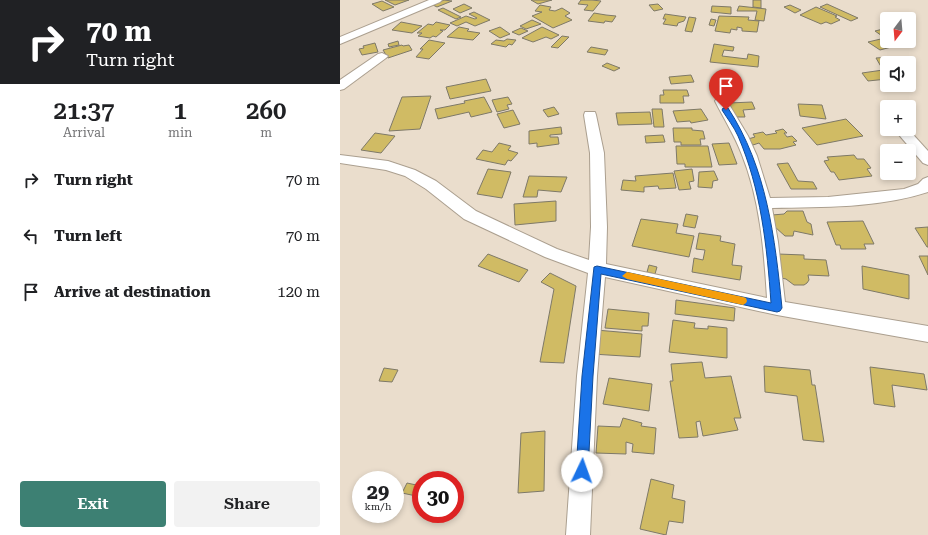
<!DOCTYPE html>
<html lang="en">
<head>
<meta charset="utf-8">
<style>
  :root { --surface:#fff; --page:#f2f2f2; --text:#202124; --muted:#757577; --accent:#3d8073 }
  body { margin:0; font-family:"Roboto Serif",serif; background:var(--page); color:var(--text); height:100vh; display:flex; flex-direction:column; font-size:15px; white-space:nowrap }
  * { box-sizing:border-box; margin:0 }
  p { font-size:13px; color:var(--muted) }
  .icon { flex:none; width:22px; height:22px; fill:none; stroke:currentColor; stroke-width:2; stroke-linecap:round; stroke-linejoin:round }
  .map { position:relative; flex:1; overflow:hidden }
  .sheet { display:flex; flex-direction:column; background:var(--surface); width:340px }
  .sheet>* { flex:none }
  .hud { background:#202124; color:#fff; overflow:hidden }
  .needle { width:26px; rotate:196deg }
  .tools { position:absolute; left:540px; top:12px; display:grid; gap:8px }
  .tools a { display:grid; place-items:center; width:36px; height:36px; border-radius:4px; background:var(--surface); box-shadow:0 2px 6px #0003; font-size:20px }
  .speed { position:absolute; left:12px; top:471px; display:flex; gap:8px; font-size:20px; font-weight:700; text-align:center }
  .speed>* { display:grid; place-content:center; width:52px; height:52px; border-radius:50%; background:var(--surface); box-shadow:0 2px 6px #0003; line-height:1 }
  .speed small { font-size:10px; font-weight:400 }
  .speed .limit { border:6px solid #d22; background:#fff; color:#111 }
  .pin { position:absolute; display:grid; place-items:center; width:34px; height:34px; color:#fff; margin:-41px -17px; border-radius:50% 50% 50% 0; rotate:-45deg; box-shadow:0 0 4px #0007 }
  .pin .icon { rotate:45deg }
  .me { position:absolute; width:44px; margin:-22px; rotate:3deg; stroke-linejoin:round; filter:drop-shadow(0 0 3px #0008) }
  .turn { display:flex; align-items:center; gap:14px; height:84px; padding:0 20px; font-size:18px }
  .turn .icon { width:52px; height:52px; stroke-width:2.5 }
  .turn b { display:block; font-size:28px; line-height:34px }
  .eta { display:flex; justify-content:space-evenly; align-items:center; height:68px; text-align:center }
  .eta b { font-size:24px; font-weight:600; line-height:28px }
  .action { display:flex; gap:8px; margin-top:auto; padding:8px 20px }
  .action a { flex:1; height:46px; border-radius:4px; background:var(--accent); color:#fff; font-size:16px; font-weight:600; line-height:46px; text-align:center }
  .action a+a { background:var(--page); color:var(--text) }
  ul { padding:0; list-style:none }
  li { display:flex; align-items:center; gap:12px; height:56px; padding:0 20px }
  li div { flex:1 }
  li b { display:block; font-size:15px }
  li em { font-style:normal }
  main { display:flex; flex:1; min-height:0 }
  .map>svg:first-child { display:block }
  .building { fill:#d0bb64; stroke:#7e7968 }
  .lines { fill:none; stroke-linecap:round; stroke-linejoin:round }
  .street-casing { stroke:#ab9f8f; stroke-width:2 }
  .street { fill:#fff; fill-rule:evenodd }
  .route { fill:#1a73e8; stroke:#114b97 }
  .slow { fill:#f59e0b }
</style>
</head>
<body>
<main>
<section class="sheet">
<div class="hud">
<div class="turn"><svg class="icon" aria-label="right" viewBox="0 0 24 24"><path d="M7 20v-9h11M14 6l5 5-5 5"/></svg><div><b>70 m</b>Turn right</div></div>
</div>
<div class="eta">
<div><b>21:37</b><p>Arrival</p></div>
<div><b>1</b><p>min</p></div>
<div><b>260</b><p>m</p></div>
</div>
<ul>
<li><svg class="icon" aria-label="right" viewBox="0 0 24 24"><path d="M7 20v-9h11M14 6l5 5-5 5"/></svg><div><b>Turn right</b></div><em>70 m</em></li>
<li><svg class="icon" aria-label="left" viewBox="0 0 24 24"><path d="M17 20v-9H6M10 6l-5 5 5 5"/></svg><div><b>Turn left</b></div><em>70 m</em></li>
<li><svg class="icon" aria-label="arrive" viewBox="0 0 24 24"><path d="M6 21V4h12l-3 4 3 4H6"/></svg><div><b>Arrive at destination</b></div><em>120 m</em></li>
</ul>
<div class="action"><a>Exit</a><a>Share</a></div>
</section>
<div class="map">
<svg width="588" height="535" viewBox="0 0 588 535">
  <rect width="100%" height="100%" fill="#eaddcc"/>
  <!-- building -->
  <g class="building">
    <path d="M45,0H69L55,5Z"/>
    <path d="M104,0L112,1L97,7L93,5Z"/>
    <path d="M191,0H212L198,4Z"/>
    <path d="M241,0H252L261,1L253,11L244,10L248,5L238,4Z"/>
    <path d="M413,0H421V8L413,7Z"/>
    <path d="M42,1L54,7L43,11L32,4Z"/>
    <path d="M124,4L132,8L120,13L113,9Z"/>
    <path d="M318,4L323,9L314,11L309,5Z"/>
    <path d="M487,4L518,18L511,21L480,7Z"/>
    <path d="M200,5L211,7L209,10L215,11L222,8L230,13L225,16L232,20L213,28L192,16L202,12L195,11Z"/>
    <path d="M450,5L461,10L455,13L444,7Z"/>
    <path d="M372,6L391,7V14L371,12Z"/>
    <path d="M399,6L426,9L424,21L415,20L417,11H397Z"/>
    <path d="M476,7L497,16L495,17L500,20L491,24L486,22L481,24L460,15Z"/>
    <path d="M103,8L121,17L116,19L98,10Z"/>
    <path d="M134,12L150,20L135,26L126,22L117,26L110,23L126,16L135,19L137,18L129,14Z"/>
    <path d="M254,13L266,15L276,16L272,22L265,21L264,23L248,21Z"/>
    <path d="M325,14L346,17L344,21L338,23L337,26L323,24L326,19H323Z"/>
    <path d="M379,16L409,17L408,20L419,21L417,32L402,31V28L397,27V30L391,29L390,33L375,31Z"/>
    <path d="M349,17L356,18L352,32L345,31Z"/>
    <path d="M371,19L376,20L374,26L369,25Z"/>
    <path d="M192,20L201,24L186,29L180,26Z"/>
    <path d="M61,22L82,26L72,33L52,30Z"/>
    <path d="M96,22L110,25L105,30H100L103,31L96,37L93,36L90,38L78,36L82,33H77L88,24L93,25Z"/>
    <path d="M119,27L129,29L127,31L140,33L133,40L107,37Z"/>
    <path d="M160,27L170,34L160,38L149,31Z"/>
    <path d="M202,27L219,35L211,39L206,37L193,42L182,38Z"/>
    <path d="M181,28L188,31L179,35L172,32Z"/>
    <path d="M547,28V41L570,42L540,50L528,42L545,38L535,31Z"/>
    <path d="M222,36L229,37L218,48L211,47Z"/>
    <path d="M167,39L176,40L172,45L169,44L166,47L151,44L156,40L164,41Z"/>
    <path d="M89,40L105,43L89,59L76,57L83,49H80Z"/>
    <path d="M58,41L59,45L49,47L48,44Z"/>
    <path d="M35,43L38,52L22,55L19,49L24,48L23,46Z"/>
    <path d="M374,44L394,47L393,51L384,50L382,56L407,59L408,54L419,56L418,67L370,62Z"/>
    <path d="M62,45L63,46L69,45L72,50L48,58L43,50Z"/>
    <path d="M251,47L268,50L265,55L247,52Z"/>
    <path d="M551,57L555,63H547V79L528,81L522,73L543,70L536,58Z"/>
    <path d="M267,63L280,68L274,71L262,66Z"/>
    <path d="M351,75L354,82L331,84L329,77Z"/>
    <path d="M146,79L151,91L110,99L106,87Z"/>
    <path d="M323,90H347L349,96H343L344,103H320V95H324Z"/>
    <path d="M91,96L80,129L49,131L62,97Z"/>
    <path d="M144,97L152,112L131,117L129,112L98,119L95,109L125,103L124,101Z"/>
    <path d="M168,97L172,104L167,105L169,109L157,112L152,100Z"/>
    <path d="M412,102L415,109L403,110L405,117H393L389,103Z"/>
    <path d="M458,104L482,105L486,119L460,116Z"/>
    <path d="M214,107L219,114L208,117L203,110Z"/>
    <path d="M312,109H322L324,127H314Z"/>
    <path d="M361,109L368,120L351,123L350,121L337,122L333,111Z"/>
    <path d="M173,110L180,124L164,128L157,114Z"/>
    <path d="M310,112L312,124L278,125L276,113Z"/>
    <path d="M506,119L523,136L477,145L462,128Z"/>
    <path d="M221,127L222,134L210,135V137H218L219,144L197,147V143L189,144V131Z"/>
    <path d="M333,128H352V130L363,131L365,139H360L361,145H341V142H334Z"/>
    <path d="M443,129L447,133H444L447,137L452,136L457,141L453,142L456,145L440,149H424L419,143L413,145L408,139L415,137L413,134L423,132L426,135L437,133L435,131Z"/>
    <path d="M35,133L55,136L41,153L21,150Z"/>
    <path d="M323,135L325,142L306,143L305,136Z"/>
    <path d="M159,143L171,146L168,150L178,153L171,161L168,160L165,165L136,159L143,150L152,152Z"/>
    <path d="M389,143L397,164L379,165L372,144Z"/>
    <path d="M336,146H368L372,167H345V164H337Z"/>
    <path d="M514,155L517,159H524L531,168L527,169L532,176L499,180L494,172H491L484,161L489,160L487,157Z"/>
    <path d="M448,163L458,181L473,182L477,189H451L437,164Z"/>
    <path d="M148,169L171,172L162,198L137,194Z"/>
    <path d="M352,169L354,181L349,182L351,189L339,190L334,171Z"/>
    <path d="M374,171L378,180L373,181L372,188L358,187L359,172Z"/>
    <path d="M333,173L336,188L319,189L318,186L304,187V192L281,190L283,180L296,181L295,176Z"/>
    <path d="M189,176L227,177L221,192L198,190L197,197H183Z"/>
    <path d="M216,201V221L175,225L174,204Z"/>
    <path d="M447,211H463L467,222L471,224L473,235L454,231L453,236H445L435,227L432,215L444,214Z"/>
    <path d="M346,214L358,216L355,228L343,226Z"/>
    <path d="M301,219L338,224L336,233L354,236L349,257L292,246Z"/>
    <path d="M523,221L534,244H524L526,249H501L500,245H496L487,222Z"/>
    <path d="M588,227V247H587L575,228Z"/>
    <path d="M359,233L381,236L380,241L395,244L392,265L402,266L400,280L352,272L354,258L363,260L365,250L356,249Z"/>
    <path d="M148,254L188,270L179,282L138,266Z"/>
    <path d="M438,254L464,255V259L486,260L489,276L468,275L469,280L467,283L464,285H454L446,279L441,278Z"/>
    <path d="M579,256H588V275Z"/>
    <path d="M309,265L317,267L315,274L307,272Z"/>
    <path d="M522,266L569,275V299L523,289Z"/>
    <path d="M210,273L236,286L224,363L200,362L214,289L201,282Z"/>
    <path d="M336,300L395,308L394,321L335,314Z"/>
    <path d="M268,309L309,313L308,326H302V331L265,328Z"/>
    <path d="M333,320L355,323L354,328L368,329V326L387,328V358L329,352Z"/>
    <path d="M256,330L302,334L300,357L252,354Z"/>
    <path d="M362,362L365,378L391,376L401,418H394L398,430L363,436L360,421L356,422L358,437L339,438L330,381H333L331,364Z"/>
    <path d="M424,366L470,370L472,385H475L484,442L463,440L457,396L425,392Z"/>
    <path d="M530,367L584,374L587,390L552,385L555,407L534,404Z"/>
    <path d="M44,368L58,370L52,382L39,381Z"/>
    <path d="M269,378L312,384L309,411L263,404Z"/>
    <path d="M283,418L302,423L301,426L316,428L314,454L292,452L293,444L286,442V454L256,453L258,426L280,427Z"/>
    <path d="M205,431L204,491L178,493L181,433Z"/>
    <path d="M311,479L334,485L332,498L345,501L343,523L329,521L326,535L300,529Z"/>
    <path d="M67,483L81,486V497L62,493Z"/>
  </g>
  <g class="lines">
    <!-- street casing -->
    <g class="street-casing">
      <g id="street">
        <path d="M89,0H102L100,2L0,44V37Z"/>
        <path d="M42,53L48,56L46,58L4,89L0,90V80L38,54Z"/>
        <path d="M381,97L385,98L387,101L408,136L417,156L430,198L488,197L564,189L578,184L583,179L588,177V192C540,208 483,207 432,208L438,242L445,302L588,326V342L437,315L265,277L257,376L250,535H226L237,376L248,273L205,257L124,219L86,189L65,176L46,170L0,163V155L48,161L75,170L96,181L136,211L217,249L249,260L251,227L250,153L244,115L245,112H255L256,115L264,153L267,227L266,264L427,298C424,250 420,200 402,155C395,136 384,119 375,101L377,98Z"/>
        <path d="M554,129H568L588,151V165L583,163Z"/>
      </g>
    </g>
    <!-- street -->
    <use href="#street" class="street"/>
  </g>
  <!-- route -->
  <path class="route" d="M383,108H388C427,168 435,238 442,308L440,311L437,312L261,274L253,376L248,471L246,475L242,477L238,475L236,471L242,376L254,267L257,266L431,303C427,246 421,189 398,136C394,127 387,118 382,110Z"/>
  <!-- slow -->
  <path class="slow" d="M287,272L403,297L406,298L407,301L406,303L403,305L287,279L282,276Z"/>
</svg>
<div class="tools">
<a><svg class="needle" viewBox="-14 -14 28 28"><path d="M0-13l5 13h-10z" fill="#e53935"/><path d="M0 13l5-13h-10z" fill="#757577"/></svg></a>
<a><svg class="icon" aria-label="sound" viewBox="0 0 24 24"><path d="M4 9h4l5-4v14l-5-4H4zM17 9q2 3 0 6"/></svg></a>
<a>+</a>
<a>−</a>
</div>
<div class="speed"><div>29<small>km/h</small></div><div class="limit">30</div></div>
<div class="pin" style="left:386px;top:110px;background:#d93025"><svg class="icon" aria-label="arrive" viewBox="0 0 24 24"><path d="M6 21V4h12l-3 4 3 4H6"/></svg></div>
<svg class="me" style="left:242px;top:471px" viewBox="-20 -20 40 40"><circle r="19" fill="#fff"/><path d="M0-13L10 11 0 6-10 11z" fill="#1a73e8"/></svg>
</div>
</main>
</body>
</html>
